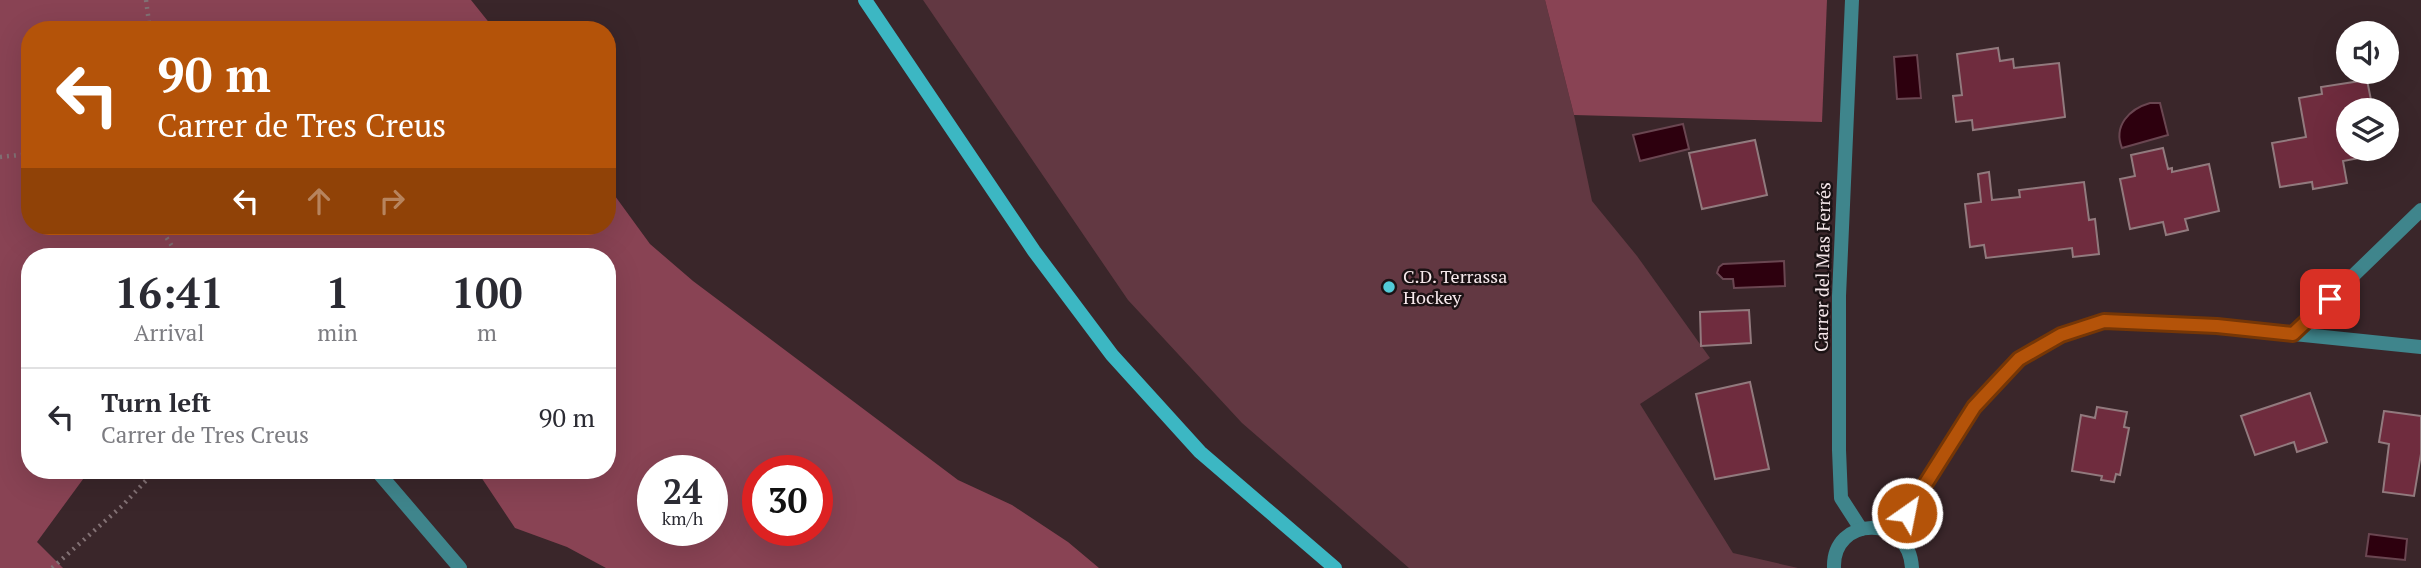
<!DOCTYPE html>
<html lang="en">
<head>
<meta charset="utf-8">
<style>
  :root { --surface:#fff; --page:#f2f2f3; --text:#2b2b33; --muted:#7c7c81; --line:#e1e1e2 }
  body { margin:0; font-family:"PT Serif",serif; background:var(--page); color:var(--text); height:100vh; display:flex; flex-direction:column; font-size:26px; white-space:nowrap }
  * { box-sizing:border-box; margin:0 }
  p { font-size:23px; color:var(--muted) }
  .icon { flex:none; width:38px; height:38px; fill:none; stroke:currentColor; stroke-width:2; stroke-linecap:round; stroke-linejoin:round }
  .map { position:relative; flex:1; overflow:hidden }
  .details { position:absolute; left:21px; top:248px; width:595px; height:231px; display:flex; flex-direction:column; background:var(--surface); border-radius:28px; box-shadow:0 7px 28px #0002 }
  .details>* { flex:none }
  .hud { position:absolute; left:21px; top:21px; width:595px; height:214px; border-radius:28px; box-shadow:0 7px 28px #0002; background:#b45309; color:#fff; overflow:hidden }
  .controls { position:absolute; left:2336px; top:21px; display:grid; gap:14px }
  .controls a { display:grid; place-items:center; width:63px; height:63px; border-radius:50%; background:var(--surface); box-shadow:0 7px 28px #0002; font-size:35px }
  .speed { position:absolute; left:637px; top:455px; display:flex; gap:14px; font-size:35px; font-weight:700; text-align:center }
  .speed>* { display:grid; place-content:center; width:91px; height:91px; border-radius:50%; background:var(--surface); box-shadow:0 7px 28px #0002; line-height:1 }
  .speed small { font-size:18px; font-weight:400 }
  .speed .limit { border:10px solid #d22; background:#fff; color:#111 }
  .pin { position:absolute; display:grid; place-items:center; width:60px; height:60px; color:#fff; margin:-30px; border-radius:14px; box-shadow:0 4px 10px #0006 }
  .me { position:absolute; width:77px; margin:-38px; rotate:33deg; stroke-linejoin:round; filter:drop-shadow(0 0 5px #0008) }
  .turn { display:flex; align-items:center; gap:24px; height:147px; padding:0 21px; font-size:32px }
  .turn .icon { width:91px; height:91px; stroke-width:2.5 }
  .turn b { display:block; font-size:49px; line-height:60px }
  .lanes { display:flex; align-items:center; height:66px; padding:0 21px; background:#0003; justify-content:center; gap:35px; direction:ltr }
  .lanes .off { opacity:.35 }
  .eta { display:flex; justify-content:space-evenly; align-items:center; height:119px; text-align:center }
  .eta b { font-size:42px; font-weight:700; line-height:49px }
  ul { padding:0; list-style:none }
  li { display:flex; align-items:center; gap:21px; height:98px; padding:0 21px; border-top:2px solid var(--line) }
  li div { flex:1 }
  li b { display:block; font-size:26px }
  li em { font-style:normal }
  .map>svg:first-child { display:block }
  .green { fill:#623842 }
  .forest { fill:#894354; fill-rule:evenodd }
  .water { fill:#2d000e; stroke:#6a4651; stroke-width:2 }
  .building { fill:#6f2c3e; stroke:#927a7e; stroke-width:2 }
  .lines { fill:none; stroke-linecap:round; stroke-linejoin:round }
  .path { stroke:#827174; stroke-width:4.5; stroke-dasharray:2 5; stroke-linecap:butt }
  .lane { stroke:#3f858c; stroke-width:14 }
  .street { stroke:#3f858c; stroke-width:14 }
  .secondary { stroke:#3cb7c3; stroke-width:14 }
  .route-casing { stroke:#753606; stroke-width:18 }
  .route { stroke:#b45309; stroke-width:12 }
  .poi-dot { fill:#52cbd8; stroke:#1b1214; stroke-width:2.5 }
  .labels { text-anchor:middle; stroke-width:5; stroke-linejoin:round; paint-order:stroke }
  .street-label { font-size:18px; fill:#f7e9ec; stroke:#1b1214 }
  .poi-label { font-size:18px; fill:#f7e9ec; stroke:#1b1214; text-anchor:start }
</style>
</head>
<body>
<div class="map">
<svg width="2421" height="568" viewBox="0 0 2421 568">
  <rect width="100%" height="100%" fill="#3a262a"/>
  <!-- green -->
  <path class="green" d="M923,0H1545L1574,115L1592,201L1637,256L1710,358L1640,404L1733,553L1798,568H1409L1242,423L1128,300Z"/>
  <!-- forest -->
  <g class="forest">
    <path d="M0,0H471L495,30H30V226H607V185L650,244L693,281L958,480L1012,505L1068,542L1099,568H606L567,547L515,528L477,471H607V257H30V471H89L37,542L63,568H0ZM653,471H712V530H653ZM758,471H817V530H758Z"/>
    <path d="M1545,0H1827L1822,122L1574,115Z"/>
  </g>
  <!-- water -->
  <g class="water">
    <path d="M1917,55L1921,98L1897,99L1894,57Z"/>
    <path d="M2150,103H2160L2168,135L2122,148C2113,126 2129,109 2150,103Z"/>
    <path d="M1683,124L1689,149L1640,161L1633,135Z"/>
    <path d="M1784,261L1785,286L1734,288L1733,279H1723L1717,273L1719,267L1723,264Z"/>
    <path d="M2369,534L2407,539L2405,560L2366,556Z"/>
  </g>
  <!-- building -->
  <g class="building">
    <path d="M1998,48L2000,61L2013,59L2014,68L2059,63L2065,117L1973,130L1972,120L1956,122L1953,96L1962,95L1957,54Z"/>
    <path d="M2367,80L2373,110H2348V149H2380L2381,154L2343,161L2347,183L2313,189L2312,182L2280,187L2272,143L2306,137L2299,98L2322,94L2321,87Z"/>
    <path d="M1755,140L1767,195L1702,209L1689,153Z"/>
    <path d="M2163,148L2168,169L2172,168V172L2209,164L2219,211L2185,219L2188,230L2166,235L2163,222L2130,229L2120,179L2135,176L2131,155Z"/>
    <path d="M1989,172L1992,200L2020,197L2019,190L2084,182L2089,220L2095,219L2099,254L2073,257L2072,248L1986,258L1984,245L1970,247L1965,204L1981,202L1978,174Z"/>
    <path d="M1749,310L1751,343L1701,346L1700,312Z"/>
    <path d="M1750,382L1769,469L1715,479L1696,394Z"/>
    <path d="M2310,393L2327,442L2297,452L2294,442L2255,455L2241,416Z"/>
    <path d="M2097,407L2127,412L2124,427L2129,428L2120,475L2116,474L2114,482L2101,480L2102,476L2072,471L2081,415L2095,418Z"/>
    <path d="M2384,411L2421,416V454L2414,496L2383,492L2389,444L2379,442Z"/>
  </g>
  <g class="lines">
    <!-- path -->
    <g class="path">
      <path d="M146,0L150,30"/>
      <path d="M0,157L30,154"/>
      <path d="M159,226L179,257"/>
      <path d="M52,568L122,506L155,471"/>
    </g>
    <!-- lane -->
    <path class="lane" d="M377,471L460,568"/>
    <!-- street -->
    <g class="street">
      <path d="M1852,0L1839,296V450L1841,498L1861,529"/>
      <path d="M2293,334L2421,210"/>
      <path d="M1894,533L1974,407L2019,359L2061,335L2104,321L2217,326L2421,347"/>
      <path d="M1834,568C1832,516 1909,513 1912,568"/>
    </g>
    <!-- secondary -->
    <path class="secondary" d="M865,0L1034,251L1112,355L1200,452L1335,568"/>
  </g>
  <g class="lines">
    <!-- route casing -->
    <g class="route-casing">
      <path id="route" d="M1907,513L1974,407L2019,359L2061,335L2104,321L2217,326L2293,334L2330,299"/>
    </g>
    <!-- route -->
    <use href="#route" class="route"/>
  </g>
  <!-- markers -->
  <circle class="poi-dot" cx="1389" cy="287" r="7"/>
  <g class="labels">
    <!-- street labels -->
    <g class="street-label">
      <text transform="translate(1823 267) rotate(-89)" y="6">Carrer del Mas Ferrés</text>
    </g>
    <!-- poi labels -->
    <g class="poi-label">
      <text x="1403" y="283">C.D. Terrassa<tspan x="1403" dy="21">Hockey</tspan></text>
    </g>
  </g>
</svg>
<div class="controls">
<a><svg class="icon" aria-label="sound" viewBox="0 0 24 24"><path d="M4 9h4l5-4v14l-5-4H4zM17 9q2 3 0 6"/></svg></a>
<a><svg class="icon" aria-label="layers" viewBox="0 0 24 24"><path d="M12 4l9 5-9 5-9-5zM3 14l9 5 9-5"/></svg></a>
</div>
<div class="speed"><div>24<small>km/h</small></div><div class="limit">30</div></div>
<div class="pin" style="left:2330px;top:299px;background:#d93025"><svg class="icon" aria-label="arrive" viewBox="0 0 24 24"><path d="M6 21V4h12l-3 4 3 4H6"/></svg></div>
<svg class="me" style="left:1907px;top:513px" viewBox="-20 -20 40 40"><circle r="17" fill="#b45309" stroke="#fff" stroke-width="3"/><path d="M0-11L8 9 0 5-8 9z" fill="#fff"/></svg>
<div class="hud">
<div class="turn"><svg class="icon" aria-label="left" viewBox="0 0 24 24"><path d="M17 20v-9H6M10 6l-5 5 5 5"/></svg><div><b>90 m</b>Carrer de Tres Creus</div></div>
<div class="lanes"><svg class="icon" aria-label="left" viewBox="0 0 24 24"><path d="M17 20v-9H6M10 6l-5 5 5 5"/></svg><svg class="icon off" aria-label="ahead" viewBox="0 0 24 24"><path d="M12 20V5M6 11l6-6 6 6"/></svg><svg class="icon off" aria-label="right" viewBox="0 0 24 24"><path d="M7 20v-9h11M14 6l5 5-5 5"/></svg></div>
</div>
<section class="details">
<div class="eta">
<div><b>16:41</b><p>Arrival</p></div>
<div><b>1</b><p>min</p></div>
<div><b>100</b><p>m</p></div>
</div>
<ul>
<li><svg class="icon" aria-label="left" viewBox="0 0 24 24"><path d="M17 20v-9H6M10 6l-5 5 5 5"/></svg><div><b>Turn left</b><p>Carrer de Tres Creus</p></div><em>90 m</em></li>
</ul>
</section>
</div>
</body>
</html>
